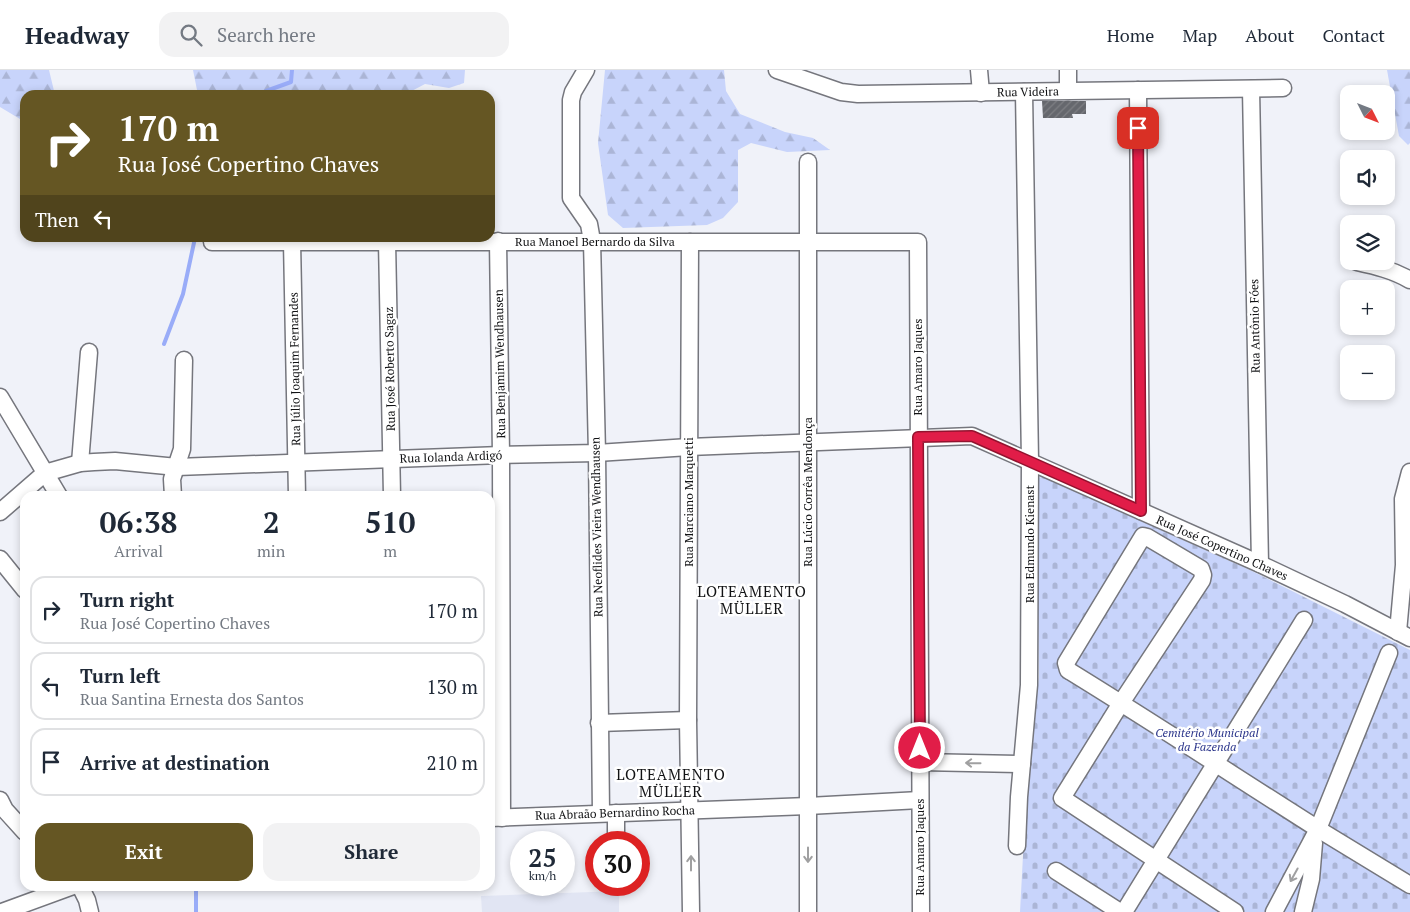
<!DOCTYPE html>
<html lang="en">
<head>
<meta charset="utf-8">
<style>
  :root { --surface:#fff; --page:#f2f2f3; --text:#1f2937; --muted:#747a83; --line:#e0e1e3; --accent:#655623 }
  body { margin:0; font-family:"PT Serif",serif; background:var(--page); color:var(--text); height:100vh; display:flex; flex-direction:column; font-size:19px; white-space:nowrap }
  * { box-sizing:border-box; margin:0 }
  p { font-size:16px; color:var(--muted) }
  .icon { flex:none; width:28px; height:28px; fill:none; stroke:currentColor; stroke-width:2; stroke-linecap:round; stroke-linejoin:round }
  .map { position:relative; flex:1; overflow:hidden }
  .details { position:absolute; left:20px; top:421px; width:475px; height:400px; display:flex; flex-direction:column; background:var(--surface); border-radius:15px; box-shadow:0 2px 8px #0003 }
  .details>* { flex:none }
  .banner { position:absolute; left:20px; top:20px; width:475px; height:152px; border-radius:15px; box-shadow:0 2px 8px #0003; background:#655623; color:#fff; overflow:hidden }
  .needle { width:32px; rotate:132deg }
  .buttons { position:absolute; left:1340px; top:15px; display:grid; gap:10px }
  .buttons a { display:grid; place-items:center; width:55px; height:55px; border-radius:10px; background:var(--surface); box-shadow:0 2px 8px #0003; font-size:25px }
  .speed { position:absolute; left:510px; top:761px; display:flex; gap:10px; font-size:25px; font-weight:700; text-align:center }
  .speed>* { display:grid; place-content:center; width:65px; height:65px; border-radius:50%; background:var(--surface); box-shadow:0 2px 8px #0003; line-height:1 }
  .speed small { font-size:12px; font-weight:400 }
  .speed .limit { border:8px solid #d22; background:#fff; color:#111 }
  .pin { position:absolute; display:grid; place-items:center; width:42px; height:42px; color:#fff; margin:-21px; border-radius:10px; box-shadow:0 2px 8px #0006 }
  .me { position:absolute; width:55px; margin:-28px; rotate:0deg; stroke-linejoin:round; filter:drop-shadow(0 0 4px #0008) }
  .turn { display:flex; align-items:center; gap:18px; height:105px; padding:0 15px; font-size:22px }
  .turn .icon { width:65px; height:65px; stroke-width:2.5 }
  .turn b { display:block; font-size:35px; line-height:42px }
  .then { display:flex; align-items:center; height:48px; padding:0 15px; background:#0003; gap:10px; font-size:19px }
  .eta { display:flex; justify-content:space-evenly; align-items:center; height:85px; text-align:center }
  .eta b { font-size:30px; font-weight:700; line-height:35px }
  .action { display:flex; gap:10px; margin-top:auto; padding:10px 15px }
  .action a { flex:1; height:58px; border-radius:15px; background:var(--accent); color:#fff; font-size:20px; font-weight:700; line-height:58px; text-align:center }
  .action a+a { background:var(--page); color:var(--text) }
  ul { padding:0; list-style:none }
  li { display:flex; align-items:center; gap:15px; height:68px; margin:0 10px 8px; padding:0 5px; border:2px solid var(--line); border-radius:15px }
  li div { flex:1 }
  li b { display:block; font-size:19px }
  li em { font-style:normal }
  header { display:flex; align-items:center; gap:30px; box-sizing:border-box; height:70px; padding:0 25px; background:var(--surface); border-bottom:1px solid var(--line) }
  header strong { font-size:24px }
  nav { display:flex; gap:28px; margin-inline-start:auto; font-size:18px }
  .search { width:350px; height:45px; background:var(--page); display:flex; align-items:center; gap:12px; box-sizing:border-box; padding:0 18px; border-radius:15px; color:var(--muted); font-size:19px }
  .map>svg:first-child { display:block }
  .built { fill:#e1e5f3 }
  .forest { fill:url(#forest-firs) }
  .cemetery { fill:url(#cemetery-stones) }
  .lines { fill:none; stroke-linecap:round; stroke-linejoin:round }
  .stream { stroke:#99acf8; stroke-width:4 }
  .building { fill:url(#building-hatch) }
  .minor-casing { stroke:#75767d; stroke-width:19 }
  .minor { stroke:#fff; stroke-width:16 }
  .oneway { stroke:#a0a0a1 }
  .route-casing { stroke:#92132f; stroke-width:12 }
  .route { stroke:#e11d48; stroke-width:9 }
  .labels { text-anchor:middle; stroke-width:5; stroke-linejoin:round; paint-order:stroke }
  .street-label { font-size:12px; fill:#111214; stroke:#fff }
  .park-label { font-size:12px; font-style:italic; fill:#2c368b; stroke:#fff }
  .quarter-label { font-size:15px; letter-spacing:1px; fill:#111214; stroke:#fff }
</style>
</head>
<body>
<header>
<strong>Headway</strong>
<div class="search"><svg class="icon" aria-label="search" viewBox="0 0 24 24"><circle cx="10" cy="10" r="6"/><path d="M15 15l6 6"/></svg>Search here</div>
<nav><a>Home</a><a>Map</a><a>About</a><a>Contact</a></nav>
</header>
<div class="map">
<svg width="1410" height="842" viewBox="0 0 1410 842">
  <defs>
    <pattern id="forest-firs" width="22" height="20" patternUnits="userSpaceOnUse" patternTransform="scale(1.25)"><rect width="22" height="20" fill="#c8d4fb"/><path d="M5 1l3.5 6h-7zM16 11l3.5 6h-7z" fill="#abb5d6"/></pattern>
    <pattern id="cemetery-stones" width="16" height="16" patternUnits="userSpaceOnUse" patternTransform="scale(1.25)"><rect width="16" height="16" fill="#c8d4fb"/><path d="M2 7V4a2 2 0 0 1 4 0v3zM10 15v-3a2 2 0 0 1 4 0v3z" fill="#abb5d6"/></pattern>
    <pattern id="building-hatch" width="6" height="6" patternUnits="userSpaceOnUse" patternTransform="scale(1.25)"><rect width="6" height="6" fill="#65676d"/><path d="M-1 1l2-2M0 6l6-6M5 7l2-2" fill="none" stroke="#7e7f84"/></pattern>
  </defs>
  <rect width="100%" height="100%" fill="#f0f2f9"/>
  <!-- built -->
  <path class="built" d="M619,821V842H482L481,826Z"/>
  <!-- forest -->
  <g class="forest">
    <path d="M0,0H49L55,25H25V52L0,37Z"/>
    <path d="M193,0H465L464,13L449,18L425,14L404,25H198Z"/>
    <path d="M605,0H724L726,21L740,44L785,62L813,68L830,80L787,82L751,73L738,80V132L723,148L707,155L623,158L608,145L598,73Z"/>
    <path d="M1387,0H1410V73L1408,75L1399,66Z"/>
  </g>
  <!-- cemetery -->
  <path class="cemetery" d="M1043,407L1252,501L1410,580V842H1020L1027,710L1039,607L1036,408Z"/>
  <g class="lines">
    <!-- stream -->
    <g class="stream">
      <path d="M263,25L266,21L291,12L292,0"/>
      <path d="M164,274L183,224L195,168"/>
      <path d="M196,816V842"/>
    </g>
  </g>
  <!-- building -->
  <path class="building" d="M1042,31H1086V44H1072L1073,48H1043Z"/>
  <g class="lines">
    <!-- minor casing -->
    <g class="minor-casing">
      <g id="minor">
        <path d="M586,0L573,22L571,30V128L589,154L592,171L597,383L601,743"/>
        <path d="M777,0L841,22L858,24L1283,18"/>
        <path d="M979,0L981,23"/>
        <path d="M1068,0V21"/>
        <path d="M1251,19L1260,494"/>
        <path d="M1138,20L1141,441"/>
        <path d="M808,92V842"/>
        <path d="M292,171L297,426"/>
        <path d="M387,171L392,426"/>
        <path d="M498,171L501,385L502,748"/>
        <path d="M212,172H918L921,842"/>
        <path d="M690,172L688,650L691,842"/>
        <path d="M1357,192C1375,196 1393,200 1410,210"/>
        <path d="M0,327L59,426"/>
        <path d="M80,393L89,282"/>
        <path d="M173,426L172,409L182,379L184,290"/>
        <path d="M0,442L45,403L80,393L94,392L115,391L177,397L501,385L597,383L689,377L972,366L1260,494L1345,534L1410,568"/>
        <path d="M0,489L25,520"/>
        <path d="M1398,562L1404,495L1403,429L1410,402"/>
        <path d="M1389,583L1318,759L1410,815"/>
        <path d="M599,653L688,650"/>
        <path d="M920,692L1022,694"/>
        <path d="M0,730L5,740L25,762"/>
        <path d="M490,748L808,736L920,730"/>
        <path d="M616,772V743"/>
        <path d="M1017,776L1019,727L1029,615L1030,391L1024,22"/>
        <path d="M1056,801L1120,842"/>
        <path d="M80,816L87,830L90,842"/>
        <path d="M615,816V815"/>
        <path d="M2,842L73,816"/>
        <path d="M1124,842L1156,790L1235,842"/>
        <path d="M1274,842L1318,759C1236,707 1154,653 1071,602L1068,600L1066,593L1143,466L1147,467L1201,499L1203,505L1202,510L1121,633L1062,728L1156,790L1304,550"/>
        <path d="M1303,842L1311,809L1314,773"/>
      </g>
    </g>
    <!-- minor -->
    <use href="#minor" class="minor"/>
  </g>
  <!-- one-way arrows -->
  <defs><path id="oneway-shaft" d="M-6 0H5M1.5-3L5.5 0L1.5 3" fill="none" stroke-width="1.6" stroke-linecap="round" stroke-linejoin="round" transform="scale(1.25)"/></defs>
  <g class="oneway">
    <use href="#oneway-shaft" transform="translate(973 693) rotate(-179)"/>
    <use href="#oneway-shaft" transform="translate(808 785) rotate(90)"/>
    <use href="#oneway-shaft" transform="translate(691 793) rotate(-90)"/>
    <use href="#oneway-shaft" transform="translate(1294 805) rotate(119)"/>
  </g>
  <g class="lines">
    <!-- route casing -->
    <g class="route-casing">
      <path id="route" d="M920,678L918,367L972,366L1141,441L1138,58"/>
    </g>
    <!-- route -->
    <use href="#route" class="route"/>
  </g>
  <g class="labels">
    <!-- street labels -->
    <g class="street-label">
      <text transform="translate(1028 22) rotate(-1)" y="4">Rua Videira</text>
      <text x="595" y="176">Rua Manoel Bernardo da Silva</text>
      <text transform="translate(1255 256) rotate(-91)" y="4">Rua Antônio Fóes</text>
      <text transform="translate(500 294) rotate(-91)" y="4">Rua Benjamim Wendhausen</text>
      <text transform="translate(918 297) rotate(-90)" y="4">Rua Amaro Jaques</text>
      <text transform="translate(295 299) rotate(-91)" y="4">Rua Júlio Joaquim Fernandes</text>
      <text transform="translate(390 299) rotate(-91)" y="4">Rua José Roberto Sagaz</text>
      <text transform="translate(451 387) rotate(-2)" y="4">Rua Iolanda Ardigó</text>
      <text transform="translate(808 422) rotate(-90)" y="4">Rua Lúcio Corrêa Mendonça</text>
      <text transform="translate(689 432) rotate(-90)" y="4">Rua Marciano Marquetti</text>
      <text transform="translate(597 457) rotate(-91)" y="4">Rua Neoflides Vieira Wendhausen</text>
      <text transform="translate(1030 474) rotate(-90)" y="4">Rua Edmundo Kienast</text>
      <text transform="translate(1222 478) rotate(24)" y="4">Rua José Copertino Chaves</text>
      <text transform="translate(615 743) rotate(-2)" y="4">Rua Abraão Bernardino Rocha</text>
      <text transform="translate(920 777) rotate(-90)" y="4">Rua Amaro Jaques</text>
    </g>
    <!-- park labels -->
    <g class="park-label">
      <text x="1207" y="667">Cemitério Municipal<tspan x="1207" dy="14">da Fazenda</tspan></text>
    </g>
    <!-- quarter labels -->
    <g class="quarter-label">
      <text x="752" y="527">LOTEAMENTO<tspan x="752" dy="17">MÜLLER</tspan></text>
      <text x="671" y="710">LOTEAMENTO<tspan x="671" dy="17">MÜLLER</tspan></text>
    </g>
  </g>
</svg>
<div class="buttons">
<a><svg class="needle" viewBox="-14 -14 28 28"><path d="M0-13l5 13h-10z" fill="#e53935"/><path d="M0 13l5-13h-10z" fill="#747a83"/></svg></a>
<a><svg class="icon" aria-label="sound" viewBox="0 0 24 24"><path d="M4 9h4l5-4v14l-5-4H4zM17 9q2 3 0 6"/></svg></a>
<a><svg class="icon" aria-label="layers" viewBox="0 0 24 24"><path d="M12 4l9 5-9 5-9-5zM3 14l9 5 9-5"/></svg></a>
<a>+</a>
<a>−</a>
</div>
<div class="speed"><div>25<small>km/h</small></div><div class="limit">30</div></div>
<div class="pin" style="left:1138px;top:58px;background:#d93025"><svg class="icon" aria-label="arrive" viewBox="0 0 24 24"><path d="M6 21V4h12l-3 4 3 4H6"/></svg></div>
<svg class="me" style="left:920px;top:678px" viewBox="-20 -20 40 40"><circle r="17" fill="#e11d48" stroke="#fff" stroke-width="3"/><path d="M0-11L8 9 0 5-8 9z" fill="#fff"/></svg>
<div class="banner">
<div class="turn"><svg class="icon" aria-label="right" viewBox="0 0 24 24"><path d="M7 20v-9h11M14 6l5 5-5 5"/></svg><div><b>170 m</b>Rua José Copertino Chaves</div></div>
<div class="then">Then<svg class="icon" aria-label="left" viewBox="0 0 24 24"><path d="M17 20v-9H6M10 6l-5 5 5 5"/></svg></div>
</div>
<section class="details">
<div class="eta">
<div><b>06:38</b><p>Arrival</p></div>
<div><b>2</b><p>min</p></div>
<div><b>510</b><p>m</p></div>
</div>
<ul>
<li><svg class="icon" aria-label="right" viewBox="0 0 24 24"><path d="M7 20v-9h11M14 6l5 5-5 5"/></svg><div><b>Turn right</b><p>Rua José Copertino Chaves</p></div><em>170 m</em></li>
<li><svg class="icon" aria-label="left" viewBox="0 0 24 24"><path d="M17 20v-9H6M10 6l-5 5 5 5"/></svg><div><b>Turn left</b><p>Rua Santina Ernesta dos Santos</p></div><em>130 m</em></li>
<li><svg class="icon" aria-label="arrive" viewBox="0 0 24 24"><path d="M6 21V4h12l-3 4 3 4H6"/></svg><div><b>Arrive at destination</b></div><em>210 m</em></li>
</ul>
<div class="action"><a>Exit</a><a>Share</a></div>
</section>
</div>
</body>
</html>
